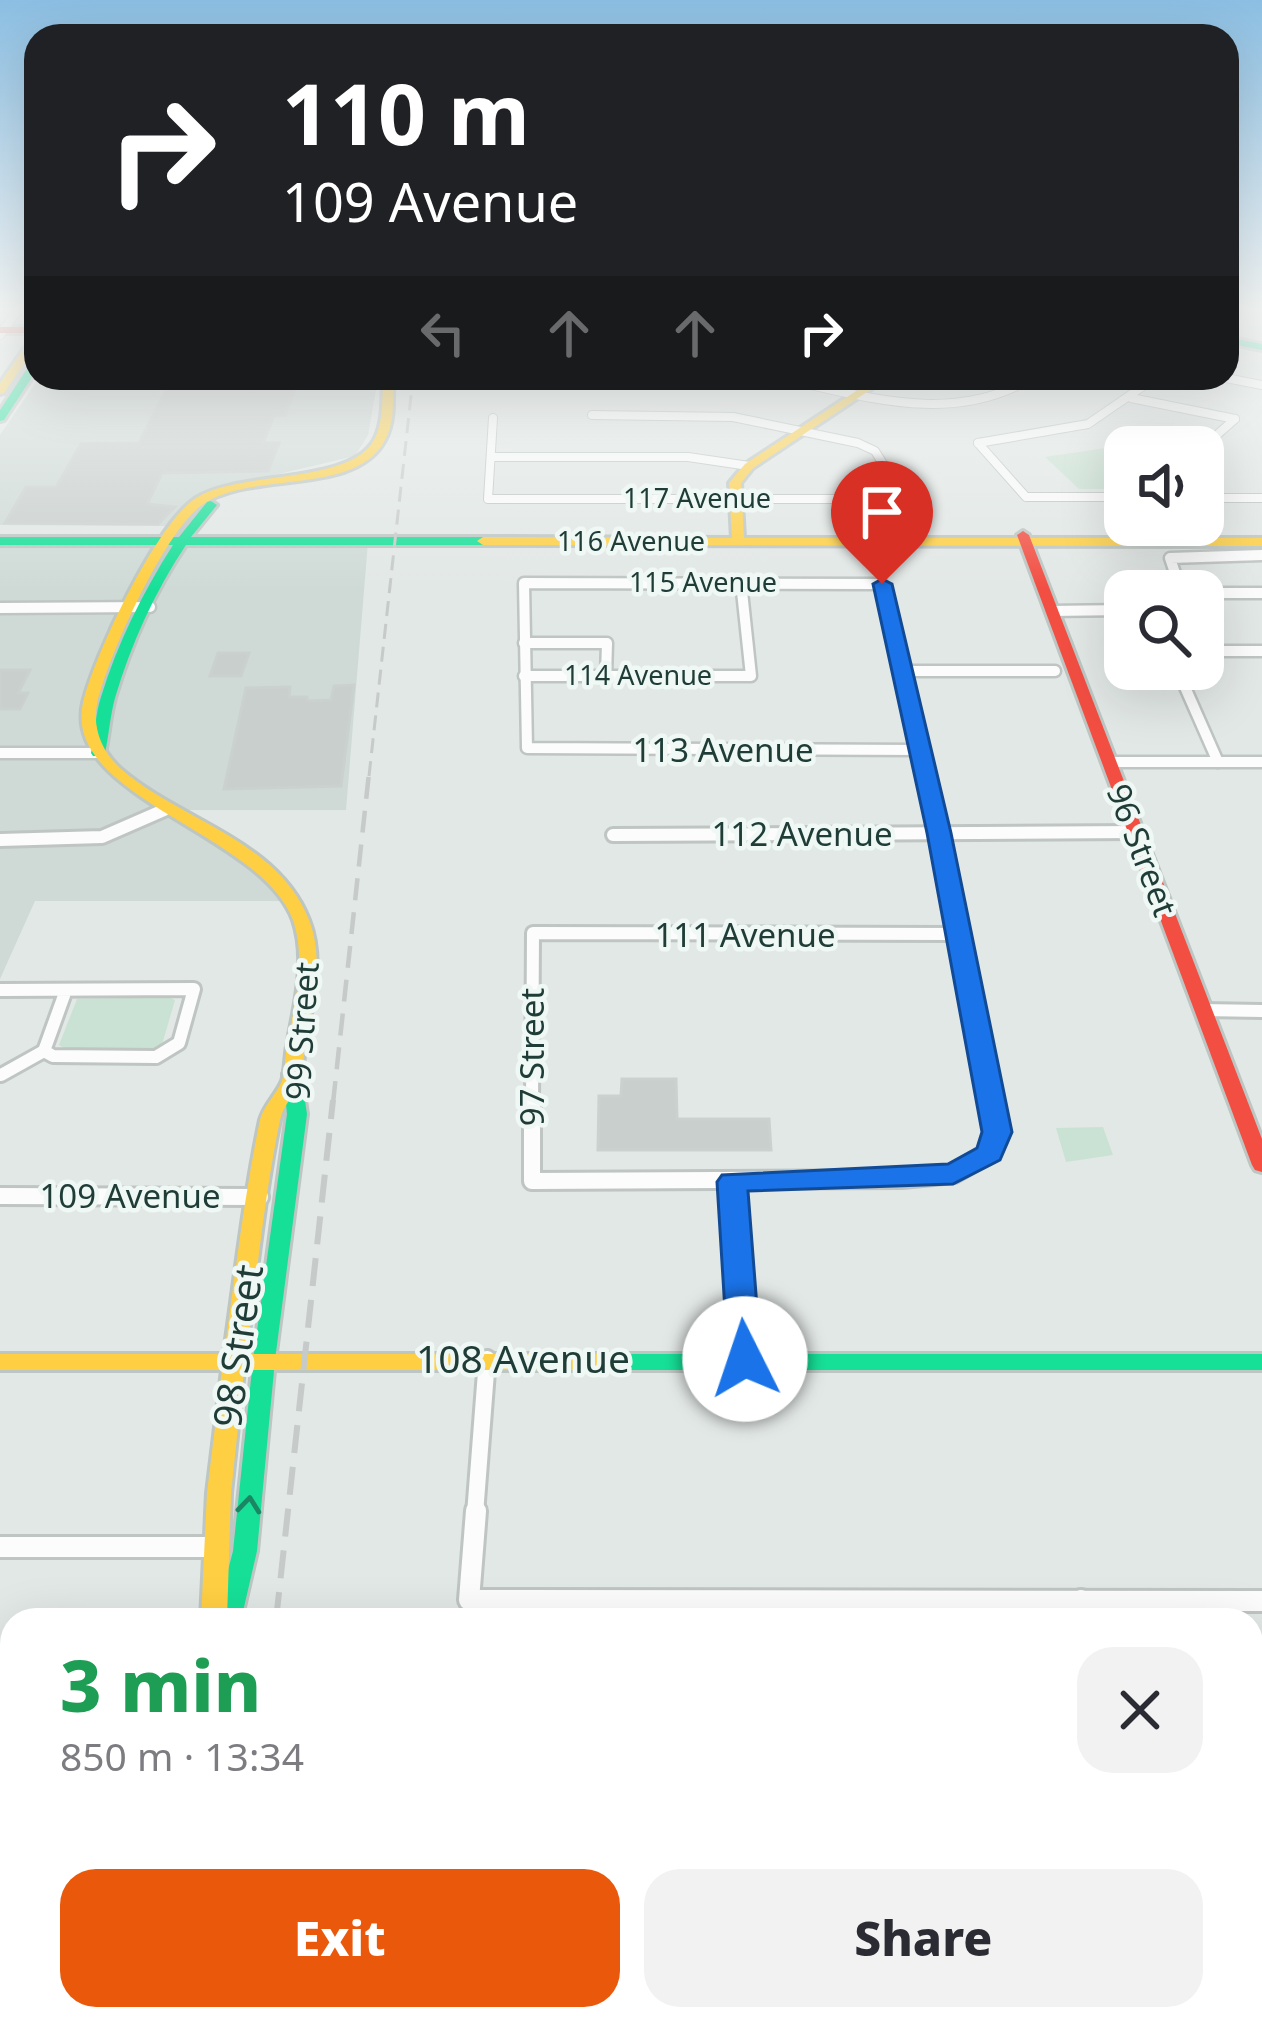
<!DOCTYPE html>
<html lang="en">
<head>
<meta charset="utf-8">
<style>
  :root { --surface:#fff; --page:#f2f2f3; --text:#2b2b33; --muted:#7c7c81; --accent:#ea580c }
  body { margin:0; font-family:"Noto Sans",sans-serif; background:var(--page); color:var(--text); height:100vh; display:flex; flex-direction:column; font-size:45px; white-space:nowrap }
  * { box-sizing:border-box; margin:0 }
  p { font-size:39px; color:var(--muted) }
  .icon { flex:none; width:66px; height:66px; fill:none; stroke:currentColor; stroke-width:2; stroke-linecap:round; stroke-linejoin:round }
  .map { position:relative; flex:1; overflow:hidden }
  .details { position:absolute; left:0px; top:1608px; width:1263px; height:423px; display:flex; flex-direction:column; background:var(--surface); border-radius:36px 36px 0 0; box-shadow:0 12px 48px #0002 }
  .details>* { flex:none }
  .top-card { position:absolute; left:24px; top:24px; width:1215px; height:366px; border-radius:36px; box-shadow:0 12px 48px #0002; background:#202124; color:#fff; overflow:hidden }
  .controls { position:absolute; left:1104px; top:426px; display:grid; gap:24px }
  .controls a { display:grid; place-items:center; width:120px; height:120px; border-radius:24px; background:var(--surface); box-shadow:0 12px 48px #0002; font-size:60px }
  .pin { position:absolute; display:grid; place-items:center; width:102px; height:102px; color:#fff; margin:-123px -51px; border-radius:50% 50% 50% 0; rotate:-45deg; box-shadow:0 0 12px #0007 }
  .pin .icon { rotate:45deg }
  .me { position:absolute; width:132px; margin:-66px; rotate:356deg; stroke-linejoin:round; filter:drop-shadow(0 0 9px #0008) }
  .turn { display:flex; align-items:center; gap:42px; height:252px; padding:0 60px; font-size:54px }
  .turn .icon { width:156px; height:156px; stroke-width:2.5 }
  .turn b { display:block; font-size:84px; line-height:102px }
  .lanes { display:flex; align-items:center; height:114px; padding:0 60px; background:#0003; justify-content:center; gap:60px; direction:ltr }
  .lanes .off { opacity:.35 }
  .round { display:grid; place-items:center; flex:none; width:126px; height:126px; border-radius:36px; background:var(--page) }
  .headline { display:flex; align-items:center; justify-content:space-between; height:204px; padding:0 60px }
  h1 { font-size:72px; font-weight:800; line-height:90px; color:#1e9e55 }
  .cta { display:flex; gap:24px; margin-top:auto; padding:24px 60px }
  .cta a { flex:1; height:138px; border-radius:36px; background:var(--accent); color:#fff; font-size:48px; font-weight:800; line-height:138px; text-align:center }
  .cta a+a { background:var(--page); color:var(--text) }
  .map>svg:first-child { display:block }
  .built { fill:#cfdad6 }
  .green { fill:#cae2d3 }
  .building { fill:#c9cfcd; stroke:#cbd1cf; stroke-width:3 }
  .lines { fill:none; stroke-linecap:round; stroke-linejoin:round }
  .street-far4-casing { stroke:#bfc5c3; stroke-width:10 }
  .street-far3-casing { stroke:#bfc5c3; stroke-width:15 }
  .street-far2-casing { stroke:#bfc5c3; stroke-width:18 }
  .street-far1-casing { stroke:#bfc5c3; stroke-width:22 }
  .street-casing { stroke:#bfc5c3; stroke-width:26 }
  .fast-casing { stroke:#bdc6c3; stroke-width:6 }
  .slow-casing { stroke:#bdc6c3; stroke-width:6 }
  .jam-casing { stroke:#bdc6c3; stroke-width:6 }
  .street-far4 { stroke:#fbfcfb; stroke-width:8 }
  .street-far3 { stroke:#fbfcfb; stroke-width:10 }
  .street-far2 { stroke:#fbfcfb; stroke-width:12 }
  .street-far1 { stroke:#fbfcfb; stroke-width:16 }
  .street { stroke:#fbfcfb; stroke-width:20 }
  .fast { fill:#16e098; fill-rule:evenodd }
  .slow { fill:#ffcf43; fill-rule:evenodd }
  .jam { fill:#f24e42; fill-rule:evenodd }
  .rail-far2 { stroke:#c6cac9; stroke-width:3; stroke-dasharray:15 8; stroke-linecap:butt }
  .rail-far1 { stroke:#c6cac9; stroke-width:4.5; stroke-dasharray:22 12; stroke-linecap:butt }
  .rail { stroke:#c6cac9; stroke-width:6; stroke-dasharray:28 14; stroke-linecap:butt }
  .oneway { stroke:#1b8663 }
  .route { fill:#1a73e8; stroke:#114b97; stroke-width:3 }
  .labels { text-anchor:middle; stroke-width:9; stroke-linejoin:round; paint-order:stroke }
  .far-street-label { font-size:27px; fill:#1f3c37; stroke:#eff8f4 }
  .street-label { font-size:33px; fill:#1f3c37; stroke:#eff8f4 }
  .near-street-label { font-size:39px; fill:#1f3c37; stroke:#eff8f4 }
</style>
</head>
<body>
<div class="map">
<svg width="1262" height="2029" viewBox="0 0 1262 2029">
  <rect width="100%" height="100%" fill="#e2e8e6"/>
  <!-- built -->
  <g class="built">
    <path d="M39,378H378L368,435L355,456L214,489L184,505L167,526L0,525V435Z"/>
    <path d="M0,541L368,542L346,810H168L222,838L294,901H35L0,979Z"/>
  </g>
  <!-- green -->
  <g class="green">
    <path d="M1139,443L1146,447H1125V489H1079L1045,457Z"/>
    <path d="M168,997L175,1000L161,1048L67,1050L59,1045L77,999Z"/>
    <path d="M1103,1127L1113,1155L1066,1162L1056,1128Z"/>
  </g>
  <!-- building -->
  <g class="building">
    <path d="M172,378H299L285,415H274L263,443H279L268,471L162,473L147,504L175,507L158,524L5,523L26,487H56L81,444L139,443Z"/>
    <path d="M218,653H249L241,676H210Z"/>
    <path d="M0,670H30L18,693H28L20,709H0Z"/>
    <path d="M354,685L341,786L224,789L246,688L290,687L289,697H307V701L331,700L334,686Z"/>
    <path d="M622,1079H676L677,1119H769L771,1150H598L599,1096H621Z"/>
  </g>
  <g class="lines">
    <!-- street-far4 casing -->
    <g class="street-far4-casing">
      <g id="street-far4">
        <path d="M1227,319L1242,306"/>
        <path d="M0,335L21,306"/>
        <path d="M779,378C865,396 951,426 1032,378"/>
        <path d="M1226,378L1262,385"/>
        <path d="M1131,398L1235,419"/>
        <path d="M592,415L733,417L858,443L875,451L905,499"/>
        <path d="M493,418L488,499H905"/>
        <path d="M978,443L1088,424L1155,378"/>
        <path d="M978,443L1026,497H1125"/>
        <path d="M1203,447L1235,419"/>
        <path d="M491,457H688L749,466"/>
        <path d="M1203,498H1262"/>
      </g>
    </g>
    <!-- street-far3 casing -->
    <g class="street-far3-casing">
      <g id="street-far3">
        <path d="M1181,591L1170,558L1262,555"/>
        <path d="M1203,593H1262"/>
        <path d="M0,608L150,607"/>
        <path d="M1051,611L1125,610"/>
        <path d="M524,643H607L606,676"/>
        <path d="M1203,651H1262"/>
        <path d="M1177,669L1218,762"/>
        <path d="M903,671H1055"/>
        <path d="M524,676H751L741,582"/>
        <path d="M919,750L527,748L524,583L882,584L926,776"/>
        <path d="M0,753H98"/>
        <path d="M1109,762H1262"/>
      </g>
    </g>
    <!-- street-far2 casing -->
    <g class="street-far2-casing">
      <g id="street-far2">
        <path d="M925,773L991,1103"/>
        <path d="M613,835L1135,832"/>
        <path d="M0,840L102,837L164,810"/>
        <path d="M0,990L194,989L179,1043L156,1057L53,1056L44,1051L66,990"/>
        <path d="M1203,1010L1262,1011"/>
        <path d="M1,1075L44,1051"/>
        <path d="M532,1103L533,933L958,934"/>
      </g>
    </g>
    <!-- street-far1 casing -->
    <g class="street-far1-casing">
      <g id="street-far1">
        <path d="M532,1100V1181L902,1179L954,1174L990,1153L997,1132L991,1100"/>
        <path d="M733,1182L745,1359"/>
        <path d="M0,1196L260,1197"/>
        <path d="M475,1514L487,1359"/>
      </g>
    </g>
    <!-- street casing -->
    <g class="street-casing">
      <g id="street">
        <path d="M476,1511L469,1600L1262,1601"/>
        <path d="M0,1547H211"/>
        <path d="M1081,1600L1085,1620"/>
        <path d="M0,1813L12,1814"/>
      </g>
    </g>
    <!-- fast casing -->
    <g class="fast-casing">
      <g id="fast">
        <path d="M1227,337L1262,344V350L1227,343Z"/>
        <path d="M36,360V371L4,420L0,421V410L32,361Z"/>
        <path d="M211,501L217,505L191,537H483L489,541L483,545H186C155,591 131,644 115,698C110,716 109,735 105,753L103,756H93L91,753C95,735 95,715 101,697C117,644 143,592 173,545H0V537H179L207,502Z"/>
        <path d="M292,1068L301,1074L307,1114L275,1360L257,1551L241,1620H215L233,1551L253,1360L287,1114L283,1074Z"/>
        <path d="M597,1354H1262V1370H597L589,1368L586,1362L589,1356Z"/>
        <rect x="175" y="2019" width="30" height="10"/>
      </g>
    </g>
    <!-- slow casing -->
    <g class="slow-casing">
      <g id="slow">
        <path d="M36,336V346L4,393L0,394V383L32,337Z"/>
        <path d="M383,378H393C393,398 395,422 385,440C356,497 249,470 202,505C164,532 107,658 97,704C92,729 103,753 121,769C181,821 278,840 309,920C325,960 312,1005 305,1046C303,1056 304,1072 301,1080C295,1095 283,1105 280,1120C264,1197 257,1276 246,1354H597L605,1356L608,1362L605,1368L597,1370H244L231,1493L227,1620H201L207,1493L222,1370H0V1354H224C235,1276 244,1197 260,1120C264,1105 276,1095 282,1081C285,1072 285,1057 287,1046C294,1006 307,961 293,920C260,832 62,798 83,703C94,656 156,524 196,498C240,470 349,485 374,440C384,422 382,398 383,378Z"/>
        <path d="M876,378H888L753,468L741,483L744,538H1262V546L483,545L477,541L483,537L732,538L729,483L745,464Z"/>
      </g>
    </g>
    <!-- jam casing -->
    <g class="jam-casing">
      <g id="jam">
        <rect x="0" y="327" width="36" height="6"/>
        <path d="M1023,531L1029,535L1262,1139V1172L1255,1170L1252,1165L1017,535Z"/>
      </g>
    </g>
    <!-- street-far4 -->
    <use href="#street-far4" class="street-far4"/>
    <!-- street-far3 -->
    <use href="#street-far3" class="street-far3"/>
    <!-- street-far2 -->
    <use href="#street-far2" class="street-far2"/>
    <!-- street-far1 -->
    <use href="#street-far1" class="street-far1"/>
    <!-- street -->
    <use href="#street" class="street"/>
    <!-- fast -->
    <use href="#fast" class="fast"/>
    <!-- slow -->
    <use href="#slow" class="slow"/>
    <!-- jam -->
    <use href="#jam" class="jam"/>
    <!-- rail-far2 -->
    <path class="rail-far2" d="M369,776L413,378"/>
    <!-- rail-far1 -->
    <path class="rail-far1" d="M333,1103L369,773"/>
    <!-- rail -->
    <g class="rail">
      <path d="M276,1620L333,1100"/>
      <path d="M255,2019L256,2029"/>
    </g>
  </g>
  <!-- one-way arrows -->
  <defs><path id="oneway-chevron" d="M-2-3.5L2.5 0L-2 3.5" fill="none" stroke-width="1.6" stroke-linecap="round" stroke-linejoin="round" transform="scale(3)"/></defs>
  <use class="oneway" href="#oneway-chevron" transform="translate(249 1505) rotate(-84)"/>
  <!-- sky -->
  <linearGradient id="sky" x2="0" y2="1"><stop stop-color="#8bbee2"/><stop offset="0.52" stop-color="#f2f5f4"/><stop offset="1" stop-color="#f2f5f4" stop-opacity="0"/></linearGradient>
  <rect width="1262" height="590" fill="url(#sky)"/>
  <!-- route -->
  <path class="route" d="M882,579L892,584L951,833L1012,1132L1000,1160L953,1184L748,1191L761,1359L756,1368L745,1371L733,1368L728,1359L717,1182L722,1175L948,1164L977,1148L982,1132L927,833L873,584Z"/>
  <g class="labels">
    <!-- far-street labels -->
    <g class="far-street-label">
      <text x="697" y="508">117 Avenue</text>
      <text x="631" y="551">116 Avenue</text>
      <text x="703" y="592">115 Avenue</text>
      <text x="638" y="685">114 Avenue</text>
    </g>
    <!-- street labels -->
    <g class="street-label">
      <text x="723" y="762">113 Avenue</text>
      <text x="802" y="846">112 Avenue</text>
      <text transform="translate(1142 850) rotate(69)" y="12">96 Street</text>
      <text x="745" y="947">111 Avenue</text>
      <text transform="translate(302 1031) rotate(-86)" y="12">99 Street</text>
      <text transform="translate(532 1057) rotate(-90)" y="12">97 Street</text>
      <text x="130" y="1208">109 Avenue</text>
    </g>
    <!-- near-street labels -->
    <g class="near-street-label">
      <text transform="translate(238 1346) rotate(-82)" y="14">98 Street</text>
      <text x="523" y="1373">108 Avenue</text>
    </g>
  </g>
</svg>
<div class="controls">
<a><svg class="icon" aria-label="sound" viewBox="0 0 24 24"><path d="M4 9h4l5-4v14l-5-4H4zM17 9q2 3 0 6"/></svg></a>
<a><svg class="icon" aria-label="search" viewBox="0 0 24 24"><circle cx="10" cy="10" r="6"/><path d="M15 15l6 6"/></svg></a>
</div>
<div class="pin" style="left:882px;top:584px;background:#d93025"><svg class="icon" aria-label="arrive" viewBox="0 0 24 24"><path d="M6 21V4h12l-3 4 3 4H6"/></svg></div>
<svg class="me" style="left:745px;top:1359px" viewBox="-20 -20 40 40"><circle r="19" fill="#fff"/><path d="M0-13L10 11 0 6-10 11z" fill="#1a73e8"/></svg>
<div class="top-card">
<div class="turn"><svg class="icon" aria-label="right" viewBox="0 0 24 24"><path d="M7 20v-9h11M14 6l5 5-5 5"/></svg><div><b>110 m</b>109 Avenue</div></div>
<div class="lanes"><svg class="icon off" aria-label="left" viewBox="0 0 24 24"><path d="M17 20v-9H6M10 6l-5 5 5 5"/></svg><svg class="icon off" aria-label="ahead" viewBox="0 0 24 24"><path d="M12 20V5M6 11l6-6 6 6"/></svg><svg class="icon off" aria-label="ahead" viewBox="0 0 24 24"><path d="M12 20V5M6 11l6-6 6 6"/></svg><svg class="icon" aria-label="right" viewBox="0 0 24 24"><path d="M7 20v-9h11M14 6l5 5-5 5"/></svg></div>
</div>
<section class="details">
<div class="headline"><div><h1>3 min</h1><p>850 m · 13:34</p></div><a class="round"><svg class="icon" aria-label="close" viewBox="0 0 24 24"><path d="M6 6l12 12M18 6L6 18"/></svg></a></div>
<div class="cta"><a>Exit</a><a>Share</a></div>
</section>
</div>
</body>
</html>
